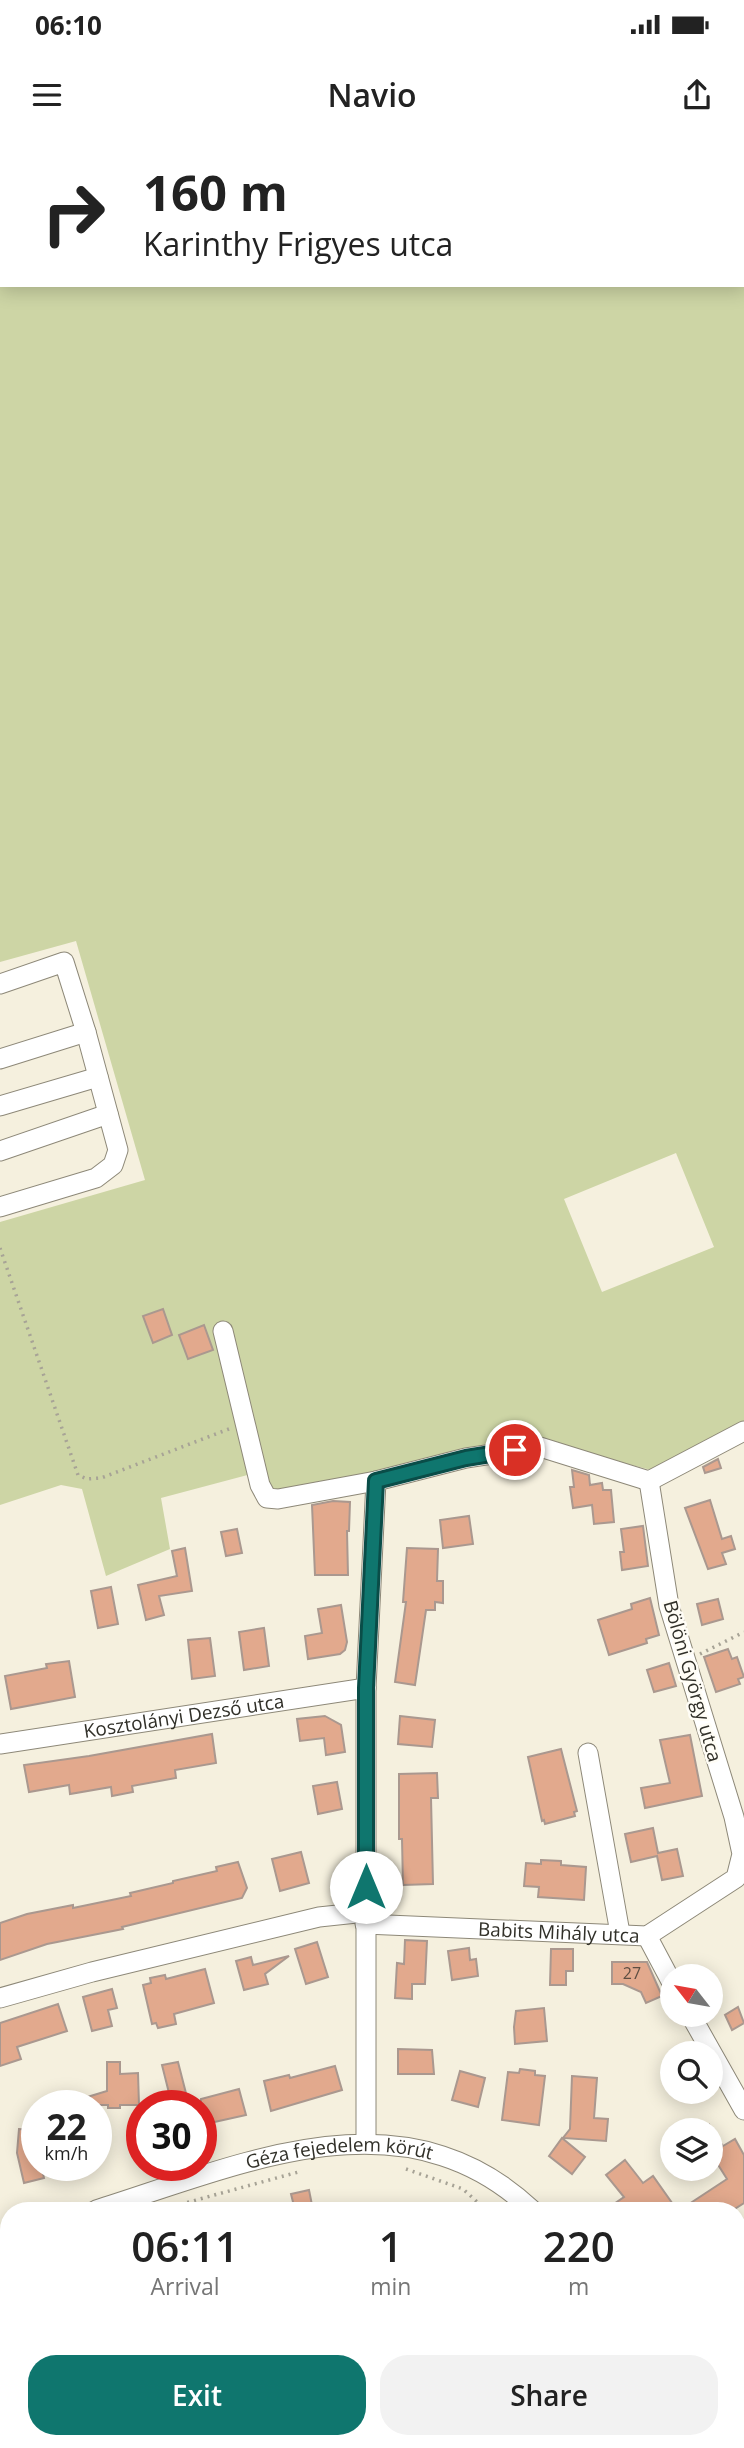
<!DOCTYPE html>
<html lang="en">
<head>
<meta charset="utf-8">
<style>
  :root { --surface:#fff; --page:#f2f2f2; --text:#222; --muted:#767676; --accent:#0f766e }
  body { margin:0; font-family:"Open Sans",sans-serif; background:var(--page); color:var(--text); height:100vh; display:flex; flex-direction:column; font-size:26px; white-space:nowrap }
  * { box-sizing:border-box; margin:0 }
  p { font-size:23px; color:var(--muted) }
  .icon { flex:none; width:38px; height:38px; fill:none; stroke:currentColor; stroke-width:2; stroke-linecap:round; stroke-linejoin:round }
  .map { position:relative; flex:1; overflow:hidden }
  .sheet { position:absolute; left:0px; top:2062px; width:746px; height:247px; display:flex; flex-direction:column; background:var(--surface); border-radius:28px 28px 0 0; box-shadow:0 4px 18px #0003 }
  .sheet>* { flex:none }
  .top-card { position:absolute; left:0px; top:0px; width:746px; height:147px; box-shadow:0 4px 18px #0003; background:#fff; color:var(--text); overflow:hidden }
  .needle { width:46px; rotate:301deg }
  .fabs { position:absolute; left:660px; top:1824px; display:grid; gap:14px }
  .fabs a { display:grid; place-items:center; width:63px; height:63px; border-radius:50%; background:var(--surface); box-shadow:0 4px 18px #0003; font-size:35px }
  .speed { position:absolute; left:21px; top:1950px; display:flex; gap:14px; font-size:35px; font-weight:700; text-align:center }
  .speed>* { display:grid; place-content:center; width:91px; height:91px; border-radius:50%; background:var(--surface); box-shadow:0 4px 18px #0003; line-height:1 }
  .speed small { font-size:18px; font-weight:400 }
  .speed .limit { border:10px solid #d22; background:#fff; color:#111 }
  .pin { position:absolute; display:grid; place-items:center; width:60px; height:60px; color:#fff; margin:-30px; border:4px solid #fff; border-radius:50%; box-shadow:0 2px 7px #0007 }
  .me { position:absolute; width:77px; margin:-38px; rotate:0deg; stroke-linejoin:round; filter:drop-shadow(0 0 5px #0008) }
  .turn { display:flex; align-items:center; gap:24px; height:147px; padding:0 28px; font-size:32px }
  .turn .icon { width:91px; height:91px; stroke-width:2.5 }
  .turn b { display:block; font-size:49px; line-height:60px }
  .eta { display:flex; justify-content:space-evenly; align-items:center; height:119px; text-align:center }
  .eta b { font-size:42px; font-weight:600; line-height:49px }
  .action { display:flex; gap:14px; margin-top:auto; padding:14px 28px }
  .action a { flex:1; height:80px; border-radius:28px; background:var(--accent); color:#fff; font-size:28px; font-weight:600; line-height:80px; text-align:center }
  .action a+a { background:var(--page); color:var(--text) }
  .status { display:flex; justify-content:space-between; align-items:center; height:49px; padding:0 35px; background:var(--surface); direction:ltr }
  .status svg { height:19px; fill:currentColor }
  header { display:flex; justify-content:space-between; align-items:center; height:91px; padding:0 28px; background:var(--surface); font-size:32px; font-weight:600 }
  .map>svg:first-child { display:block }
  .built { fill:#ebe4ca }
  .green { fill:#cdd5a5; fill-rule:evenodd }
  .building { fill:#e2a98d; stroke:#aa988f; stroke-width:2 }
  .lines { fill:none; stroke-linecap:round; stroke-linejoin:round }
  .minor-casing { stroke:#8d8878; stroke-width:21 }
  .path { stroke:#a7a396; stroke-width:3.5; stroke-dasharray:2 5; stroke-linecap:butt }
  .minor { stroke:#fff; stroke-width:19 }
  .route-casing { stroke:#0a4d48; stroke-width:18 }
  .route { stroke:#0f766e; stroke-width:12 }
  .labels { text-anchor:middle; stroke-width:5; stroke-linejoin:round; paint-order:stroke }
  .number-label { font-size:16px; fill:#5d4e42 }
  .street-label { font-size:19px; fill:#313029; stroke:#fffdf6 }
</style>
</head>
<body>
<div class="status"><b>06:10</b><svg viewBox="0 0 49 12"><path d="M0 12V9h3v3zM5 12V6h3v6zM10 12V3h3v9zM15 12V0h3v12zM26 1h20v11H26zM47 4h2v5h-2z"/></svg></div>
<header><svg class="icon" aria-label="menu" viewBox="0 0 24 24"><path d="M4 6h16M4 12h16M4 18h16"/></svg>Navio<svg class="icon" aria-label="share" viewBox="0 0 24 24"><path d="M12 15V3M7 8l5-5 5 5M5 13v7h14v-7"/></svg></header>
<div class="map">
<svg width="744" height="2308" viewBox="0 0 744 2308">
  <rect width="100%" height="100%" fill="#f5f0de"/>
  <!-- built -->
  <g class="built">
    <path d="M0,2273H9V2300H93L94,2308H0Z"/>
    <path d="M323,2300H567L558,2308H330Z"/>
  </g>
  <!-- green -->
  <path class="green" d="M0,0H744V1282L651,1330L535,1300L276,1353L255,1333L161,1358L170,1409L106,1436L82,1349L61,1345L0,1365V1082L145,1040L76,801L0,822ZM2,2H744V145H2ZM676,1013L714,1107L602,1152L564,1059Z"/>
  <!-- building -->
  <g class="building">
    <path d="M163,1169L172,1195L153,1203L143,1176Z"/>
    <path d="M204,1185L213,1210L188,1219L179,1195Z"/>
    <path d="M718,1319L721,1328L705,1333L703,1327Z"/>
    <path d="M572,1330L589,1335L590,1345L602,1343L603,1350H611L614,1382L594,1384L592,1365L573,1368L570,1347H574Z"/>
    <path d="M710,1360L722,1399L731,1396L735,1409L722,1413L726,1424L708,1429L685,1368Z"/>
    <path d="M333,1361L350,1362L349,1391H347L348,1435H315L312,1365Z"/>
    <path d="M469,1376L473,1404L443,1408L440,1380Z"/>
    <path d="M643,1386L648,1426L622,1430L620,1412H624L621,1389Z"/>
    <path d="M237,1389L242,1413L226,1416L221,1392Z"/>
    <path d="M185,1408L192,1451L159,1456L164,1475L146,1480L138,1445L177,1436L172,1411Z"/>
    <path d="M407,1408L438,1409L437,1441H443V1463L435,1462V1470H426L415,1545L395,1542L406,1462H403Z"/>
    <path d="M111,1447L118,1484L98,1488L91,1451Z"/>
    <path d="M650,1458L659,1495L646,1499L647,1503L609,1515L598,1480L632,1469L631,1464Z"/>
    <path d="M718,1459L723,1479L702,1485L697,1464Z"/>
    <path d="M341,1465L347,1502L345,1510L340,1514L308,1519L305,1496L322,1493L318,1469Z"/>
    <path d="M264,1488L269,1526L244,1530L239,1492Z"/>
    <path d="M210,1498L215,1536L192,1539L188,1500Z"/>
    <path d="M728,1509L732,1519L737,1517L744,1537L738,1539L740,1544L716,1552L704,1517Z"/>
    <path d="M69,1521L75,1557L11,1569L5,1536L47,1528L46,1524Z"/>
    <path d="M669,1523L676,1546L654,1552L647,1530Z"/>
    <path d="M325,1576L341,1585L345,1612L326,1615L324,1598L300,1601L297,1579Z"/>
    <path d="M400,1576L435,1580L432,1607L398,1604Z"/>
    <path d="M212,1594L216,1623L175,1630L176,1638L132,1646L133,1652L112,1656L111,1647L70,1654L69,1645L29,1652L24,1625L89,1616Z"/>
    <path d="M690,1595L702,1656L645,1668L641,1648L670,1643L660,1600Z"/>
    <path d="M561,1609L577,1671L574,1672L575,1676L545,1684L544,1680L542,1681L528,1617Z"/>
    <path d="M437,1633L438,1658H431L433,1744L403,1745L402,1699H399V1634Z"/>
    <path d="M337,1642L342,1669L318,1674L313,1646Z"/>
    <path d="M653,1688L658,1713L677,1709L683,1736L662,1740L657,1716L631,1722L625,1694Z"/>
    <path d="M301,1712L309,1743L280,1751L272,1719Z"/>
    <path d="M541,1720L561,1721V1725L586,1727L584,1760L538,1757L539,1747L524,1746L526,1723L541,1724Z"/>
    <path d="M238,1722L247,1748L242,1758L122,1787L123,1789L47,1804L0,1820V1783L27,1774L73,1765V1768L131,1756L130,1753L173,1743V1741L217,1731L216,1727Z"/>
    <path d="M405,1800L427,1801L425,1844H412V1859L395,1858L397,1823L404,1824Z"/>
    <path d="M317,1802L328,1837L306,1844L295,1809Z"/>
    <path d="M469,1808L470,1820L476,1819L478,1836L452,1840L448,1811Z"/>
    <path d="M551,1809H573V1831H566V1845H550Z"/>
    <path d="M289,1816L265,1834L268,1844L244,1850L236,1821L251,1817L253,1825Z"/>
    <path d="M612,1822H647L662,1856L646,1863L641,1852L623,1844H612Z"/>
    <path d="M205,1829L214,1863L174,1874L176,1884L158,1888L156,1883L152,1884L143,1845L151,1843L150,1838L165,1835L166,1839Z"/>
    <path d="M112,1849L117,1868L108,1870L112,1886L92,1891L83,1857Z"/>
    <path d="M58,1864L67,1891L17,1907L21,1919L0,1926V1883Z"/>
    <path d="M738,1867L744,1883L732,1890L725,1875Z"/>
    <path d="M544,1868L547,1901L515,1904L514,1887L516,1871Z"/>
    <path d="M398,1909L432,1910L434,1934H398Z"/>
    <path d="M107,1922H120V1934L138,1933L139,1965H120V1968H108V1965H72L71,1962L107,1951Z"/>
    <path d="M178,1922L189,1965H172L162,1925Z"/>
    <path d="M335,1926L342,1950L271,1971L264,1941L289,1935L290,1938Z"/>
    <path d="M520,1929L535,1931V1935L545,1936L539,1985L502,1980L508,1932L519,1933Z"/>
    <path d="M460,1931L485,1938L478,1967L452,1960Z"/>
    <path d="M572,1936L597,1938L594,1978L608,1979L606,2001L563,1998L570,1989Z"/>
    <path d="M239,1949L246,1975L201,1985V1959Z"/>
    <path d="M710,1986L723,2006L735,1999L744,2015V2063L733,2070H680L727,2039L710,2012Z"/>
    <path d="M19,1989L37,1991V2025H41L44,2038L24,2043L17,2013Z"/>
    <path d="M562,1998L585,2017L572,2034L549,2016Z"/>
    <path d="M625,2020L643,2043L653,2036L677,2070H605L624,2057L606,2035Z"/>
    <path d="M309,2050L313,2070H295L291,2054Z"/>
  </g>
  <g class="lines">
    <!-- minor casing -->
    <g class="minor-casing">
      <g id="minor">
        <path d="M0,844L64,822L86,892L118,1010L113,1025L96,1038L0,1067"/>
        <path d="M0,919L86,892"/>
        <path d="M0,966L98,937"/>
        <path d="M0,1011L108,974"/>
        <path d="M223,1191L260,1345L267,1358L278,1359L376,1341"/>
        <path id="s1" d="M0,1604L366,1548"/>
        <path d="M588,1613L620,1793"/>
        <path id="s2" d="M365,1784L647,1796L736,1738L742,1714L734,1677L669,1466L649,1341"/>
        <path d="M647,1796L672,1843"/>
        <path d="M0,1858L92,1832L319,1777L366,1772"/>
        <path d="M690,1874L744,1970"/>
        <path d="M366,2003V1548L376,1341L466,1318L540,1307L649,1341L744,1291"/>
        <path id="s3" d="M96,2070C240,2025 403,1948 532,2070"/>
        <path d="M0,2102L9,2099"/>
        <path d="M737,2179L744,2174"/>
        <path d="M737,2207L744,2196"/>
        <path d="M0,2229L9,2228"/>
        <path d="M737,2267L744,2280"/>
        <path d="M368,2300L377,2308"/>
        <path d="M736,2300L744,2307"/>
        <path d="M474,2308L484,2300"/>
        <path d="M618,2308L630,2300"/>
      </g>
    </g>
    <!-- path -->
    <g class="path">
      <path d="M0,1108L78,1335L87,1339L101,1338L229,1289"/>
      <path d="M700,1514L744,1492"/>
      <path d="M406,2029L463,2049L486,2070"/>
      <path d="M167,2068L302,2031"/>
      <path d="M0,2127L9,2124"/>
      <path d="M656,2300L659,2308"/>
      <path d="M707,2306L719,2305"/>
      <path d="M703,2308L714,2300"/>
    </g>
    <!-- minor -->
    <use href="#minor" class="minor"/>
  </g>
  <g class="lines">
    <!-- route casing -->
    <g class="route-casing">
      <path id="route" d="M366,1747V1548L376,1341L466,1318L515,1310"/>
    </g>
    <!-- route -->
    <use href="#route" class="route"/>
  </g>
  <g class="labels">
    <!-- number labels -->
    <g class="number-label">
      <text x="632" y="1839">27</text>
    </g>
    <!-- street labels -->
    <g class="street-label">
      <text transform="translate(693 1541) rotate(74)" y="7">Bölöni György utca</text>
      <text dy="7" stroke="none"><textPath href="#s1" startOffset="186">Kosztolányi Dezső utca</textPath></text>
      <text dy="7" stroke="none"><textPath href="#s2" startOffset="194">Babits Mihály utca</textPath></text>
      <text dy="7" stroke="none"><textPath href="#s3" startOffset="252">Géza fejedelem körút</textPath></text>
    </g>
  </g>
</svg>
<div class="fabs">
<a><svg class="needle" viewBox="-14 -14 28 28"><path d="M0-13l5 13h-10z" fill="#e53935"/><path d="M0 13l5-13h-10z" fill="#767676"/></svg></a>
<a><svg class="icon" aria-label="search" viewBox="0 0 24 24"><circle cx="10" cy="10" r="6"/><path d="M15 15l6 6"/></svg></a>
<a><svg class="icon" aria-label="layers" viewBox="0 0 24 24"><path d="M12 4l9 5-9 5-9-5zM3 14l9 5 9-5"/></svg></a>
</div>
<div class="speed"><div>22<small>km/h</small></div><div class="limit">30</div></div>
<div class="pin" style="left:515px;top:1310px;background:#d93025"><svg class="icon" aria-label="arrive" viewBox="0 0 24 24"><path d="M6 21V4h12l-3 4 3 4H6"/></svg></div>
<svg class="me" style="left:366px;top:1747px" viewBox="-20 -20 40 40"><circle r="19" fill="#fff"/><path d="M0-13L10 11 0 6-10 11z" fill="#0f766e"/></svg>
<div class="top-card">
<div class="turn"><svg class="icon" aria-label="right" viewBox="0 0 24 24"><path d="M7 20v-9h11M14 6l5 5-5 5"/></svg><div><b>160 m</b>Karinthy Frigyes utca</div></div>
</div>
<section class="sheet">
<div class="eta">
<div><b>06:11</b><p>Arrival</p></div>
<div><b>1</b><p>min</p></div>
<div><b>220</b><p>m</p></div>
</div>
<div class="action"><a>Exit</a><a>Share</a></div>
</section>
</div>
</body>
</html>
